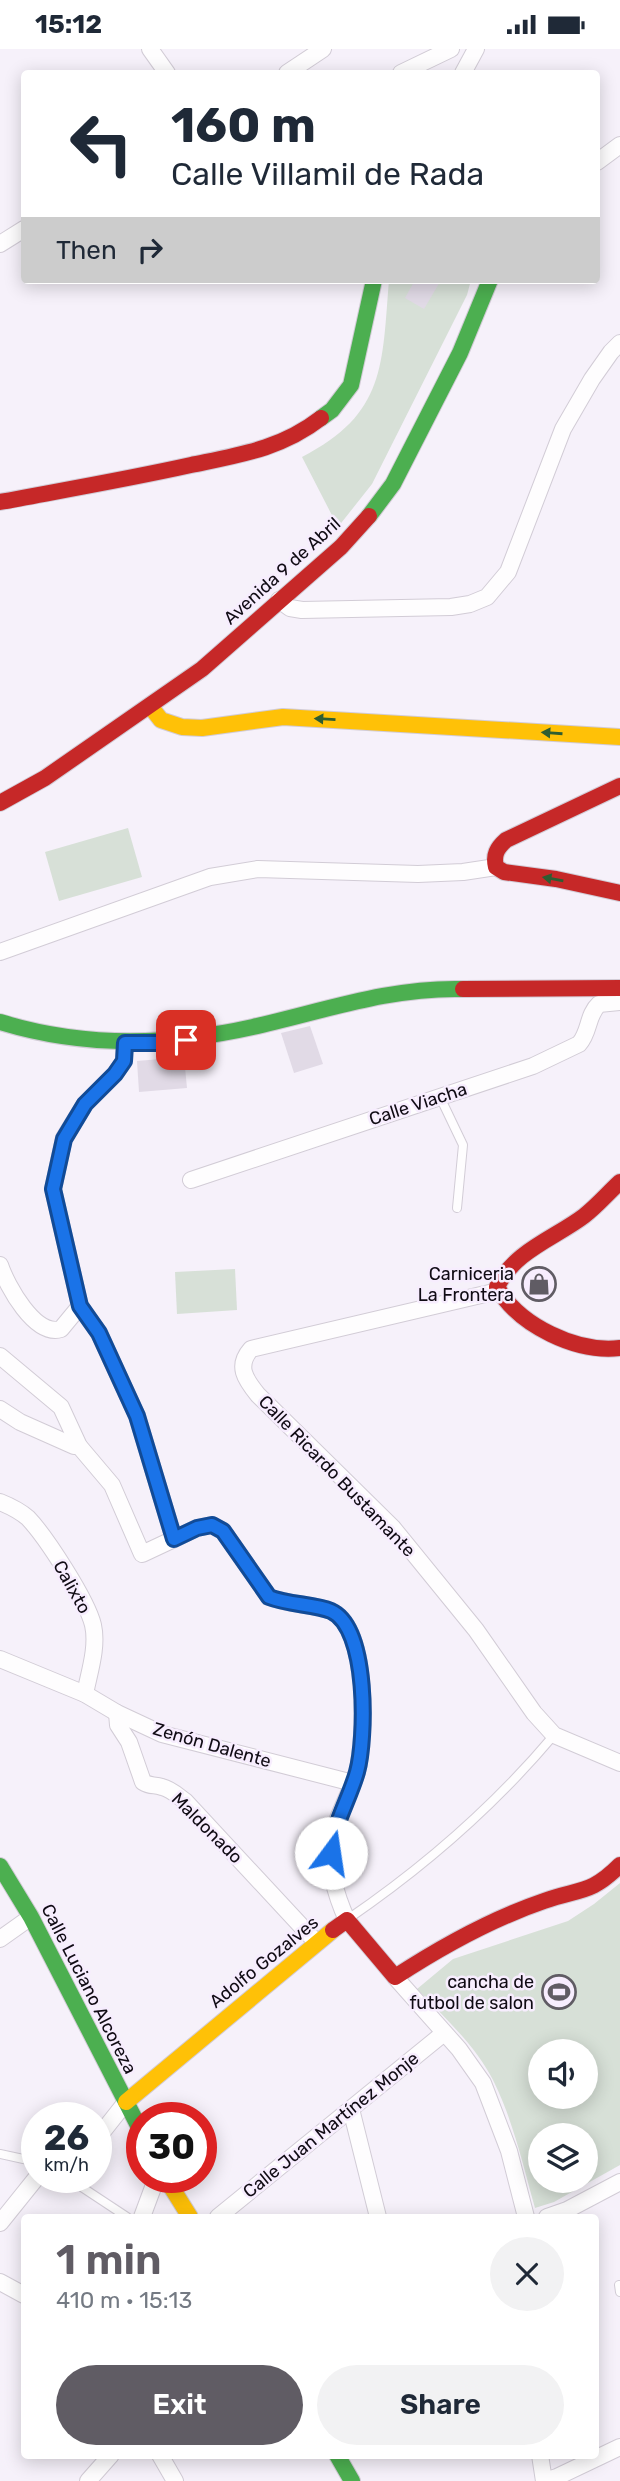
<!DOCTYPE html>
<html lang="en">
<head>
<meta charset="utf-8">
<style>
  :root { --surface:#fff; --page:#f2f2f3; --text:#1f2937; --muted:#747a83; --accent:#605c64 }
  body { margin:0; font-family:Rubik,sans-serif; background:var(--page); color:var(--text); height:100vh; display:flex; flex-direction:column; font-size:26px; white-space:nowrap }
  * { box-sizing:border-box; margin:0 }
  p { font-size:23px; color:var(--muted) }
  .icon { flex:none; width:38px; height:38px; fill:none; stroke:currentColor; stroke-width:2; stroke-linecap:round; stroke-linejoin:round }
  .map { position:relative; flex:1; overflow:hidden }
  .side { position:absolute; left:21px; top:2165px; width:578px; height:245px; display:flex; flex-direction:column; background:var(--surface); border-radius:7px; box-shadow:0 4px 18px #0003 }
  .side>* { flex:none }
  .banner { position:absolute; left:21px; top:21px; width:579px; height:214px; border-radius:7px; box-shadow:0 4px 18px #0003; background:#fff; color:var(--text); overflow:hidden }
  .controls { position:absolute; left:528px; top:1990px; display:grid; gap:14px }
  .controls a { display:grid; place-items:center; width:70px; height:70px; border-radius:50%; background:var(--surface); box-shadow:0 4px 18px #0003; font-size:35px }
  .speed { position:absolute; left:21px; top:2053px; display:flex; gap:14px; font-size:35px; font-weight:700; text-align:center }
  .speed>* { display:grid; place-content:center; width:91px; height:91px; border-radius:50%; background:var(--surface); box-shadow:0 4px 18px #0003; line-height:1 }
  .speed small { font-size:18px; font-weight:400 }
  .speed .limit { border:10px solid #d22; background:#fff; color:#111 }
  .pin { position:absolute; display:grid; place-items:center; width:60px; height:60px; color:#fff; margin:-30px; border-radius:14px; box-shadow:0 4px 10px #0006 }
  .me { position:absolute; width:77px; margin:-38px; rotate:14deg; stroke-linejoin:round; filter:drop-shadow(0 0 5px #0008) }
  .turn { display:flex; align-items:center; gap:24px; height:147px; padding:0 35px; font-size:32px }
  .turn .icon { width:91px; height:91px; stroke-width:2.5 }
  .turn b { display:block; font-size:49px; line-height:60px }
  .then { display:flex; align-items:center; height:66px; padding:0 35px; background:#0003; gap:14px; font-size:26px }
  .round { display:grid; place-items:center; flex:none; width:74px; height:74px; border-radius:37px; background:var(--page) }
  .overview { display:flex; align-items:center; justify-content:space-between; height:119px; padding:0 35px }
  h1 { font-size:42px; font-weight:600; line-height:52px; color:var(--accent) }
  .primary-button { display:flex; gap:14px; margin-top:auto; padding:14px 35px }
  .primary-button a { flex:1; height:80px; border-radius:42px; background:var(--accent); color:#fff; font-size:28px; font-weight:600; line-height:80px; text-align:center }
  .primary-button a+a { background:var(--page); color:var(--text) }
  .status { display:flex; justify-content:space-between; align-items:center; height:49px; padding:0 35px; background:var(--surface); direction:ltr }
  .status svg { height:19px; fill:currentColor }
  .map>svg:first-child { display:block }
  .green { fill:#d7e0d7; fill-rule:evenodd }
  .building { fill:#e1dae6 }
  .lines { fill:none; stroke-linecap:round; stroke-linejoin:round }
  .lane-casing { stroke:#d2ccd6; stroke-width:10 }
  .street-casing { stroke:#d2ccd6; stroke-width:18 }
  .fast-casing { stroke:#d2ccd6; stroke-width:18 }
  .slow-casing { stroke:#d2ccd6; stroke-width:18 }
  .jam-casing { stroke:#d2ccd6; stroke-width:18 }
  .lane { stroke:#fefdfe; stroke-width:8 }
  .street { stroke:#fefdfe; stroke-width:16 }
  .fast { stroke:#4caf50; stroke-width:16 }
  .slow { stroke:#ffc107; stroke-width:16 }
  .jam { stroke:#c62828; stroke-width:16 }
  .oneway { fill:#2e5d32 }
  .route-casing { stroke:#114b97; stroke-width:18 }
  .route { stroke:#1a73e8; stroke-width:12 }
  .labels { text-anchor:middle; stroke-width:5; stroke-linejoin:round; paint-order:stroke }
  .street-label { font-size:18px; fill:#100b14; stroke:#f7edfe }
  .poi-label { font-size:18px; fill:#100b14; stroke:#f7edfe; text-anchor:end }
</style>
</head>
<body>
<div class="status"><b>15:12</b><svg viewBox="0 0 49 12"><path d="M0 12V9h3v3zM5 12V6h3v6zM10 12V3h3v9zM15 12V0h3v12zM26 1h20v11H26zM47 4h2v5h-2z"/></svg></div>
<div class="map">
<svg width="620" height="2432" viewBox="0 0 620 2432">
  <rect width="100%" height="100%" fill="#f6f1fa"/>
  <!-- green -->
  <g class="green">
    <path d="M389,231H471L467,246L372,435L338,478L302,408C386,365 382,316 389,231Z"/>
    <path d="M128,779L142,828L59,852L45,803Z"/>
    <path d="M235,1220L237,1261L177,1265L175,1223Z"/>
    <path d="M620,1834V2116L554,2153L535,2159C523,2116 513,2071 493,2031C475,1996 444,1968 417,1940L453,1910L568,1872L594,1855ZM586,2002V2048H541V2002ZM586,2086V2132H541V2086Z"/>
  </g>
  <!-- building -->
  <g class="building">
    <path d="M415,231H441L424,260L405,249Z"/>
    <path d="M310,977L323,1015L294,1024L281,984Z"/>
    <path d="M184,1008L187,1039L139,1043L137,1012Z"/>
  </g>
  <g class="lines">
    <!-- lane casing -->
    <g class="lane-casing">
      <g id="lane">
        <path d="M440,1048L463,1096L457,1159"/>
        <path d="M348,1870C424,1818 495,1756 554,1686"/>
        <path d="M0,2105L37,2113"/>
        <path d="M68,2129L127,2168"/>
        <path d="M619,2236L620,2243"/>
      </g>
    </g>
    <!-- street casing -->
    <g class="street-casing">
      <g id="street">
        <path d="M150,0L167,24"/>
        <path d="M287,24L323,0"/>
        <path d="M401,24L451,0"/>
        <path d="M463,24L476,0"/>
        <path d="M597,113L620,96"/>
        <path d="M0,195L24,180"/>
        <path d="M279,551L290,559L302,561L451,558L470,555L487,548L508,523L563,380L592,330L611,303L620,294"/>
        <path d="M0,903L210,828L258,820L418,825L463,823L496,818"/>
        <path d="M125,994L124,1012L115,1025L85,1055L64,1089L53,1140L80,1257L99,1284L137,1367L174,1490L197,1479L212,1476L223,1482L269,1548C289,1556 314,1555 331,1562C369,1578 366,1690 357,1723C350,1745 337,1766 332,1788C326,1814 336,1847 347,1871"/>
        <path d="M191,1131L533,1017L579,995C590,983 587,966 599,955L620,953"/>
        <path d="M0,1216C7,1237 35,1288 61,1280L80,1257"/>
        <path d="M498,1242L251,1300C236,1317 245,1330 258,1346L393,1479L476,1581L534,1664L554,1686L620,1714"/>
        <path d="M0,1307L61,1358L79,1397L112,1436L142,1505L174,1490"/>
        <path d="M0,1360L20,1373L74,1397H79"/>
        <path d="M0,1453C10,1457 20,1462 28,1469C46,1488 87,1551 93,1576C98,1598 89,1624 85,1645"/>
        <path d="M0,1610L85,1645L117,1664L162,1685L353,1734"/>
        <path d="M117,1664L118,1676L129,1693L143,1733C151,1738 154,1735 162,1738C171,1740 178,1747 185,1752L316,1893"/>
        <path d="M0,1890L31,1868"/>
        <path d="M395,1928L459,2000L483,2034L509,2102L526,2168"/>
        <path d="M351,2060L378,2168"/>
        <path d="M96,2091L126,2053"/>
        <path d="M70,2131L72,2128"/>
        <path d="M142,2168L155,2133L161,2128"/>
        <path d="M218,2168L444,1984"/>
        <path d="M547,2168L567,2161L620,2133"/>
        <path d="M0,2174L37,2128"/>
        <path d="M0,2233L24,2246"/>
        <path d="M160,2406L175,2432"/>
        <path d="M540,2406L544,2432"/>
        <path d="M88,2432L111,2406"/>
        <path d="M544,2432L557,2428L620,2398"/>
      </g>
    </g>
    <!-- fast casing -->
    <g class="fast-casing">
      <g id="fast">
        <path d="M321,369L332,361L351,336L374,231"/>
        <path d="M369,467L393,435L460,304L490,231"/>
        <path d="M0,973C84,999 168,997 253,978C324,962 390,938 463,940"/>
        <path d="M0,1817L31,1868L142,2084"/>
        <path d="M337,2406L352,2432"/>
      </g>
    </g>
    <!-- slow casing -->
    <g class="slow-casing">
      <g id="slow">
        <path d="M150,657L161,671L182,678L202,679L283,668L620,688"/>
        <path d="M126,2053L333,1881"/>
        <path d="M165,2128L190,2168"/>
      </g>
    </g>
    <!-- jam casing -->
    <g class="jam-casing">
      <g id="jam">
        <path d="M0,453C64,441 128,430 191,416C239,406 281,400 321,369"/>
        <path d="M620,737L506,791C497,799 493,806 496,818L504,823L556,830L620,844"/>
        <path d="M0,754L45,729L202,620L341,498L369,467"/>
        <path d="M463,940L620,939"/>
        <path d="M620,1133C608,1144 597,1157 584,1167C555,1189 514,1202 497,1238C519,1277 577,1304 620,1299"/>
        <path d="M333,1881L347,1871L395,1928C441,1898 491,1870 544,1852C580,1839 590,1846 620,1816"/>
      </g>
    </g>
    <!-- lane -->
    <use href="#lane" class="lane"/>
    <!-- street -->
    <use href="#street" class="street"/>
    <!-- fast -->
    <use href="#fast" class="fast"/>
    <!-- slow -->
    <use href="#slow" class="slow"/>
    <!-- jam -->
    <use href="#jam" class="jam"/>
  </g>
  <!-- one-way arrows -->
  <defs><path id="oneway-solid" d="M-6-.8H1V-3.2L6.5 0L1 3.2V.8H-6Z" transform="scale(1.75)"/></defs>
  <g class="oneway">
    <use href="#oneway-solid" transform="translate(325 670) rotate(-177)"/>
    <use href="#oneway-solid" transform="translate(552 684) rotate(-176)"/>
    <use href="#oneway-solid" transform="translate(553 830) rotate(-170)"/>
  </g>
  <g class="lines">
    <!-- route casing -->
    <g class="route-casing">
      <path id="route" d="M186,991L165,994H125L124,1012L115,1025L85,1055L64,1090L53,1140L80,1257L99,1284L137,1367L174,1490L197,1479L212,1476L223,1482L269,1548C289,1556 315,1555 331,1562C369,1579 366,1690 357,1723C349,1751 333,1776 331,1804"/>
    </g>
    <!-- route -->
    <use href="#route" class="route"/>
  </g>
  <!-- icons -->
  <defs>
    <g id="shop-ring" transform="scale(1.75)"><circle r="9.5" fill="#f7edfe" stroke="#605c64" stroke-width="1.5"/><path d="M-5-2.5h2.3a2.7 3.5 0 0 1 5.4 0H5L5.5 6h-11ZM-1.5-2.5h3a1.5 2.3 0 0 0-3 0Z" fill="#605c64"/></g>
    <g id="stadium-ring" transform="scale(1.75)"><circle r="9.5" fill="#f7edfe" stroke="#605c64" stroke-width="1.5"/><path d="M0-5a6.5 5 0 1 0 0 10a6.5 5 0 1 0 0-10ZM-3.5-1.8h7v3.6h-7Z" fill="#605c64"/></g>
  </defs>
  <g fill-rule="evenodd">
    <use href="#shop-ring" x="539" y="1235"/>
    <use href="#stadium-ring" x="559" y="1943"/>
  </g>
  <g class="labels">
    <!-- street labels -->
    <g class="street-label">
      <text transform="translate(282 522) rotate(-42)" y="6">Avenida 9 de Abril</text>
      <text transform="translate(418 1055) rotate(-18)" y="6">Calle Viacha</text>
      <text transform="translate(337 1427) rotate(46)" y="6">Calle Ricardo Bustamante</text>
      <text transform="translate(72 1538) rotate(61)" y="6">Calixto</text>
      <text transform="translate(212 1696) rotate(16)" y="6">Zenón Dalente</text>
      <text transform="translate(207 1779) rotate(45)" y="6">Maldonado</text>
      <text transform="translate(264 1913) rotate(-39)" y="6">Adolfo Gozalves</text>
      <text transform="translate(89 1940) rotate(63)" y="6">Calle Luciano Alcoreza</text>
      <text transform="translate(331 2076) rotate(-39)" y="6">Calle Juan Martínez Monje</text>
    </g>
    <!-- poi labels -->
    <g class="poi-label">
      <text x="514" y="1231">Carniceria<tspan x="514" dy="21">La Frontera</tspan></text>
      <text x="534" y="1939">cancha de<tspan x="534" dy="21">futbol de salon</tspan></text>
    </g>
  </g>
</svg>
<div class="controls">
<a><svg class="icon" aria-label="sound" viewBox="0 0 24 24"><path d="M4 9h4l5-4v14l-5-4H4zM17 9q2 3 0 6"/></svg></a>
<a><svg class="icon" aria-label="layers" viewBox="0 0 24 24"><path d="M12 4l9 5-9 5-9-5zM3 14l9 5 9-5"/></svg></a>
</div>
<div class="speed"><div>26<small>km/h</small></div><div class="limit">30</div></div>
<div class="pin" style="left:186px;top:991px;background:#d93025"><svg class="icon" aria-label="arrive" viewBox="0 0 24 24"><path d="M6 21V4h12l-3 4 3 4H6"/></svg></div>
<svg class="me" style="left:331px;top:1804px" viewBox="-20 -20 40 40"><circle r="19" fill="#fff"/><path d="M0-13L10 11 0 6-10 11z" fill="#1a73e8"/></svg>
<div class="banner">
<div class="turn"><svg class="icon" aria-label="left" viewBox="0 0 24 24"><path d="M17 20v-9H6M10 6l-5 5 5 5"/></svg><div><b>160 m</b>Calle Villamil de Rada</div></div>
<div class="then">Then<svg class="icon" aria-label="right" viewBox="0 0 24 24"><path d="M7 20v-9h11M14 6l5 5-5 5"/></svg></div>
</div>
<section class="side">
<div class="overview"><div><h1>1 min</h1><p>410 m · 15:13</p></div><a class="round"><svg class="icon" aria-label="close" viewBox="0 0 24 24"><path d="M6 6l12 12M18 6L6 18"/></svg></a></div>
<div class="primary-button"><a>Exit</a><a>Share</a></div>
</section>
</div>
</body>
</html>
